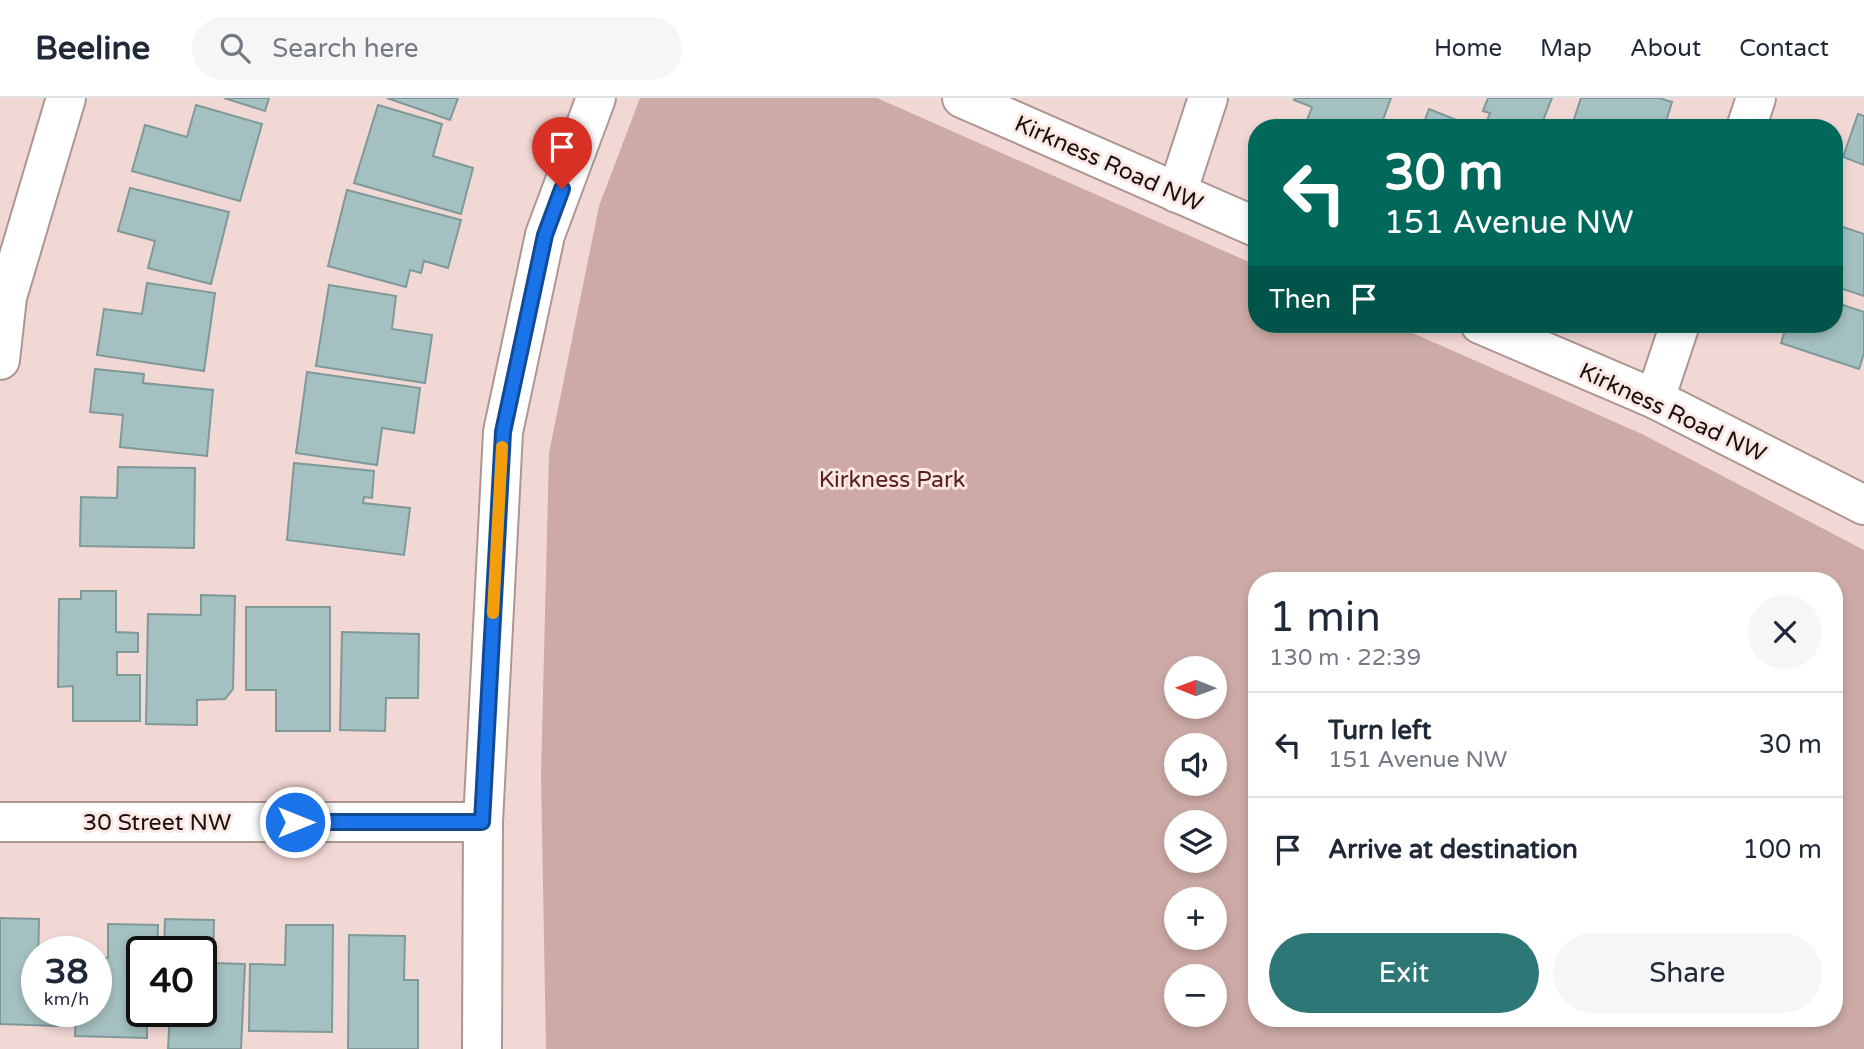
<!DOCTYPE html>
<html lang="en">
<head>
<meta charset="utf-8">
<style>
  :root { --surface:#fff; --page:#f6f6f7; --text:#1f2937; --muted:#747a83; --line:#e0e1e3; --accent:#2d7777 }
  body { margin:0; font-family:"Varela Round",sans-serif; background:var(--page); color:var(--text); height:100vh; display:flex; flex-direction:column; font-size:26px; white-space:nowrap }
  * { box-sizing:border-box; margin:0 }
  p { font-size:23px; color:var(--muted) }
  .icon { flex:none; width:38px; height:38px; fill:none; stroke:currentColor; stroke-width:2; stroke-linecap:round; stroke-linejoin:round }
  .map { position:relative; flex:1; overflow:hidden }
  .drawer { position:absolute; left:1248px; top:474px; width:595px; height:455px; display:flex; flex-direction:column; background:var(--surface); border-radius:28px; box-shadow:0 4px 10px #0003 }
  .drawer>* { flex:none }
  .top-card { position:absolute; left:1248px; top:21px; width:595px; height:214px; border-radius:28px; box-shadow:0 4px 10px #0003; background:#00695c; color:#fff; overflow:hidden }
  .needle { width:46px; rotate:271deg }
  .controls { position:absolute; left:1164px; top:558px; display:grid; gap:14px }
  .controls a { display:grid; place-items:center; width:63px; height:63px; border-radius:50%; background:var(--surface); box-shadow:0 4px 10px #0003; font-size:35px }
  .speed { position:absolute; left:21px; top:838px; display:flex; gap:14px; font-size:35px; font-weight:700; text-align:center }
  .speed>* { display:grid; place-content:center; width:91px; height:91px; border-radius:50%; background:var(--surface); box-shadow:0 4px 10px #0003; line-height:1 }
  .speed small { font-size:18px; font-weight:400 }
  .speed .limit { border:4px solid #111; border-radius:10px; background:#fff; color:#111 }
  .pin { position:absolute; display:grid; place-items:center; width:60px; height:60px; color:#fff; margin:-72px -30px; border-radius:50% 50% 50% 0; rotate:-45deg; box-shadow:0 0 7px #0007 }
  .pin .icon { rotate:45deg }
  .me { position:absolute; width:77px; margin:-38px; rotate:90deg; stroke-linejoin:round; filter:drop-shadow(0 0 5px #0008) }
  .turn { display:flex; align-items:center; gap:24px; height:147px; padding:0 21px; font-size:32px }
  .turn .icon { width:91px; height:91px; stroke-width:2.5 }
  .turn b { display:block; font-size:49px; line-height:60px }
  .then { display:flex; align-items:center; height:66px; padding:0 21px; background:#0003; gap:14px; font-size:26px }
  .round { display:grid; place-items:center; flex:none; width:74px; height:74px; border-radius:37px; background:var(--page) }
  .overview { display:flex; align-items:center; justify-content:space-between; height:119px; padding:0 21px }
  h1 { font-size:42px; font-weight:600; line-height:52px }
  .button { display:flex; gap:14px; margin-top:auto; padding:14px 21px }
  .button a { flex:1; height:80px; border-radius:42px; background:var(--accent); color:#fff; font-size:28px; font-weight:600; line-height:80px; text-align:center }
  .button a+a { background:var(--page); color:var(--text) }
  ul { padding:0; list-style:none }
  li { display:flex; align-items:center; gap:21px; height:105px; padding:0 21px; border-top:2px solid var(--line) }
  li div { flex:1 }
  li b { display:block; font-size:26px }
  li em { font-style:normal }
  header { display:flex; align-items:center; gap:42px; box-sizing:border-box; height:98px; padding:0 35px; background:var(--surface); border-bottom:2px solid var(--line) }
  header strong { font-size:33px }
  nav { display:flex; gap:38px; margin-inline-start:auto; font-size:24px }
  .search { width:490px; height:63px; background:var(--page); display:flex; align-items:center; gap:18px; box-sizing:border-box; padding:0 24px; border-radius:38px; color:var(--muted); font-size:26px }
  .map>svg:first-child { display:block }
  .green { fill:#cdaaa5; fill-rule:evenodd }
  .building { fill:#a5c0c0; stroke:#7f9998; stroke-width:2 }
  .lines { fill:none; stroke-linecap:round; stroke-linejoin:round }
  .street-casing { stroke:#ad9692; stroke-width:42 }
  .secondary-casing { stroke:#ad9692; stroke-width:42 }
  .street { stroke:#fff; stroke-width:38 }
  .secondary { stroke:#fff; stroke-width:38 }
  .route-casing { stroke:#114b97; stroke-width:18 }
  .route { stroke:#1a73e8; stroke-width:12 }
  .slow { stroke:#f59e0b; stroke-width:12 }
  .labels { text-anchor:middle; stroke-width:6; stroke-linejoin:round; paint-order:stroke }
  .street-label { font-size:23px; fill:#19110f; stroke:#fce7e4 }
  .park-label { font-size:23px; fill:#59201a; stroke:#fce7e4 }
</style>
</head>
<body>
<header>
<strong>Beeline</strong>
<div class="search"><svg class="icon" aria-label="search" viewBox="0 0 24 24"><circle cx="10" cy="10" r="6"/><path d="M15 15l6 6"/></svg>Search here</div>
<nav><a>Home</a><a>Map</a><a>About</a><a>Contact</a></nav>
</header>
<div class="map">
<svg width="1864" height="951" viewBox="0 0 1864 951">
  <rect width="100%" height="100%" fill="#f2d8d4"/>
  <!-- green -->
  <path class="green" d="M640,0H877L1256,167V226H1392L1642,336L1864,452V951H546L541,677L549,355L599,108ZM1256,483H1834V920H1256ZM1176,570H1214V609H1176ZM1176,648H1214V686H1176ZM1176,724H1214V763H1176ZM1176,802H1214V840H1176ZM1176,878H1214V917H1176Z"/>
  <!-- building -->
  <g class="building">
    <path d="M224,0H269L265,13Z"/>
    <path d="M387,0H458L450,22Z"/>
    <path d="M1295,0H1391L1380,30H1304L1312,9L1294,2Z"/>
    <path d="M1488,0H1552L1540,30H1498L1486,25L1490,15L1483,13Z"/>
    <path d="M1581,0H1659L1672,4L1664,30H1571Z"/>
    <path d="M196,7L262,26L240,103L132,73L145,27L187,39Z"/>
    <path d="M378,7L442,26L433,58L473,70L461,116L354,85Z"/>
    <path d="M1429,11L1476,30H1422Z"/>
    <path d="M1858,16L1864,18V67L1843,59Z"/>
    <path d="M130,90L229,114L211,186L148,170L155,143L118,133Z"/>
    <path d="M347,92L461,122L448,170L424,163L421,175L410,172L406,189L328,168Z"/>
    <path d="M1834,126L1864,136V198L1834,188Z"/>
    <path d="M147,185L215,195L204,273L97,257L104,211L142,216Z"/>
    <path d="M329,187L396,198L392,231L432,237L425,285L316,268Z"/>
    <path d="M1834,204L1864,214V255L1859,271L1781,245L1787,226H1834Z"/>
    <path d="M95,271L144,276L143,285L213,292L207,358L120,349L123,317L90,314Z"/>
    <path d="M307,274L420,290L414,335L382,330L377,367L296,355Z"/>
    <path d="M294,365L374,373L372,400L364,399L363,405L410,410L404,457L287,442Z"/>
    <path d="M118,369L195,370L194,450L80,448L81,399L117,400Z"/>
    <path d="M81,493H116V534L138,535V554H117V577H140V623H73V588L58,589L59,501H81Z"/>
    <path d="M201,497L235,498L233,591L225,601L197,602V627L146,626L148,516L201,517Z"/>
    <path d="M246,509H330V633H276V592H246Z"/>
    <path d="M342,534L419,536L418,600H386L385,633L340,632Z"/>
    <path d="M0,820L39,821L37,914H58V928L0,926Z"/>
    <path d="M165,821L214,822L213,865L245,866L241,951H168L170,914H201V854H164Z"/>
    <path d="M108,826L158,827L157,854H142V914H147V940L75,938L76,914H96V859L108,860Z"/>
    <path d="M286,827H333L332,934L249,933L250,866L285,867Z"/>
    <path d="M349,837L405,838L404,882H418V951H348Z"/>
  </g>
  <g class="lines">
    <!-- street casing -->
    <g class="street-casing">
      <g id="street">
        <path d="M1746,30L1756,0"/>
        <path d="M1177,95L1208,0"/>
        <path d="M0,262L7,199L66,0"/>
        <path d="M1655,301L1680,226"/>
        <path d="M482,951L483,724"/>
      </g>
    </g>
    <!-- secondary casing -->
    <g class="secondary-casing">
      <g id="secondary">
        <path d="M962,0L1256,129"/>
        <path d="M1480,226L1655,301L1864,407"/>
        <path d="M0,724H483L503,334L545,137L596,0"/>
      </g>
    </g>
    <!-- street -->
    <use href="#street" class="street"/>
    <!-- secondary -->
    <use href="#secondary" class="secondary"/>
  </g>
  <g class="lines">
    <!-- route casing -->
    <g class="route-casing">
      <path id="route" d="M295,724H482L503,334L545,137L562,91"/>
    </g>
    <!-- route -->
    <use href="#route" class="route"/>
    <!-- slow -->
    <path class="slow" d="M493,515L502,349"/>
  </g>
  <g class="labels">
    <!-- street labels -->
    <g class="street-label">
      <text transform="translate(1109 65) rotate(24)" y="8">Kirkness Road NW</text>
      <text transform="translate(1673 314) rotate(25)" y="8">Kirkness Road NW</text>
      <text x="157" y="732">30 Street NW</text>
    </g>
    <!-- park labels -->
    <g class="park-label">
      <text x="892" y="389">Kirkness Park</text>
    </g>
  </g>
</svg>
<div class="controls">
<a><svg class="needle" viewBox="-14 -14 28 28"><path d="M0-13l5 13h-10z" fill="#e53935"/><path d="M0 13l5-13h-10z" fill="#747a83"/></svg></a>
<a><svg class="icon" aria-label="sound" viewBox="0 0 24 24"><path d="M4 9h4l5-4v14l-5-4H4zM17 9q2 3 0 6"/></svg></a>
<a><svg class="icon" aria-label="layers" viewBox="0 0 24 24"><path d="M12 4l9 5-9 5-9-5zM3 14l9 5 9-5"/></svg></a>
<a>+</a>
<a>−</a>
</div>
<div class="speed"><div>38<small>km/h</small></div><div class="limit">40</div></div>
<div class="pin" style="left:562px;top:91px;background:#d93025"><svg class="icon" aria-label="arrive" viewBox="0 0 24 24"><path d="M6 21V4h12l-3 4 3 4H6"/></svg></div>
<svg class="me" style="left:295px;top:724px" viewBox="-20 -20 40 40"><circle r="17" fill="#1a73e8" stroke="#fff" stroke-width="3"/><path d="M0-11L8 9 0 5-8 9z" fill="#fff"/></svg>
<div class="top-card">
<div class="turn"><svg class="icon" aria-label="left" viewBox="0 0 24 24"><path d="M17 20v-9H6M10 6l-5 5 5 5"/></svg><div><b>30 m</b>151 Avenue NW</div></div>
<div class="then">Then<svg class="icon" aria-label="arrive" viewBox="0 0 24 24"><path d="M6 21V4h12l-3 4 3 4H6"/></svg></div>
</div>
<section class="drawer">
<div class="overview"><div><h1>1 min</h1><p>130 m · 22:39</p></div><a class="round"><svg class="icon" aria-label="close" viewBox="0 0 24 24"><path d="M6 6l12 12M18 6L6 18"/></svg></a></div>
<ul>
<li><svg class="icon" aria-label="left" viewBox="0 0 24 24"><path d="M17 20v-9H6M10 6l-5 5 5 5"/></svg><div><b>Turn left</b><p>151 Avenue NW</p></div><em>30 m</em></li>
<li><svg class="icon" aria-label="arrive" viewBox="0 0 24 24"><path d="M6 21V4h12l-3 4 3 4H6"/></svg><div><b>Arrive at destination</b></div><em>100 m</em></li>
</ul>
<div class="button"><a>Exit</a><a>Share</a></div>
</section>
</div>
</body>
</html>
